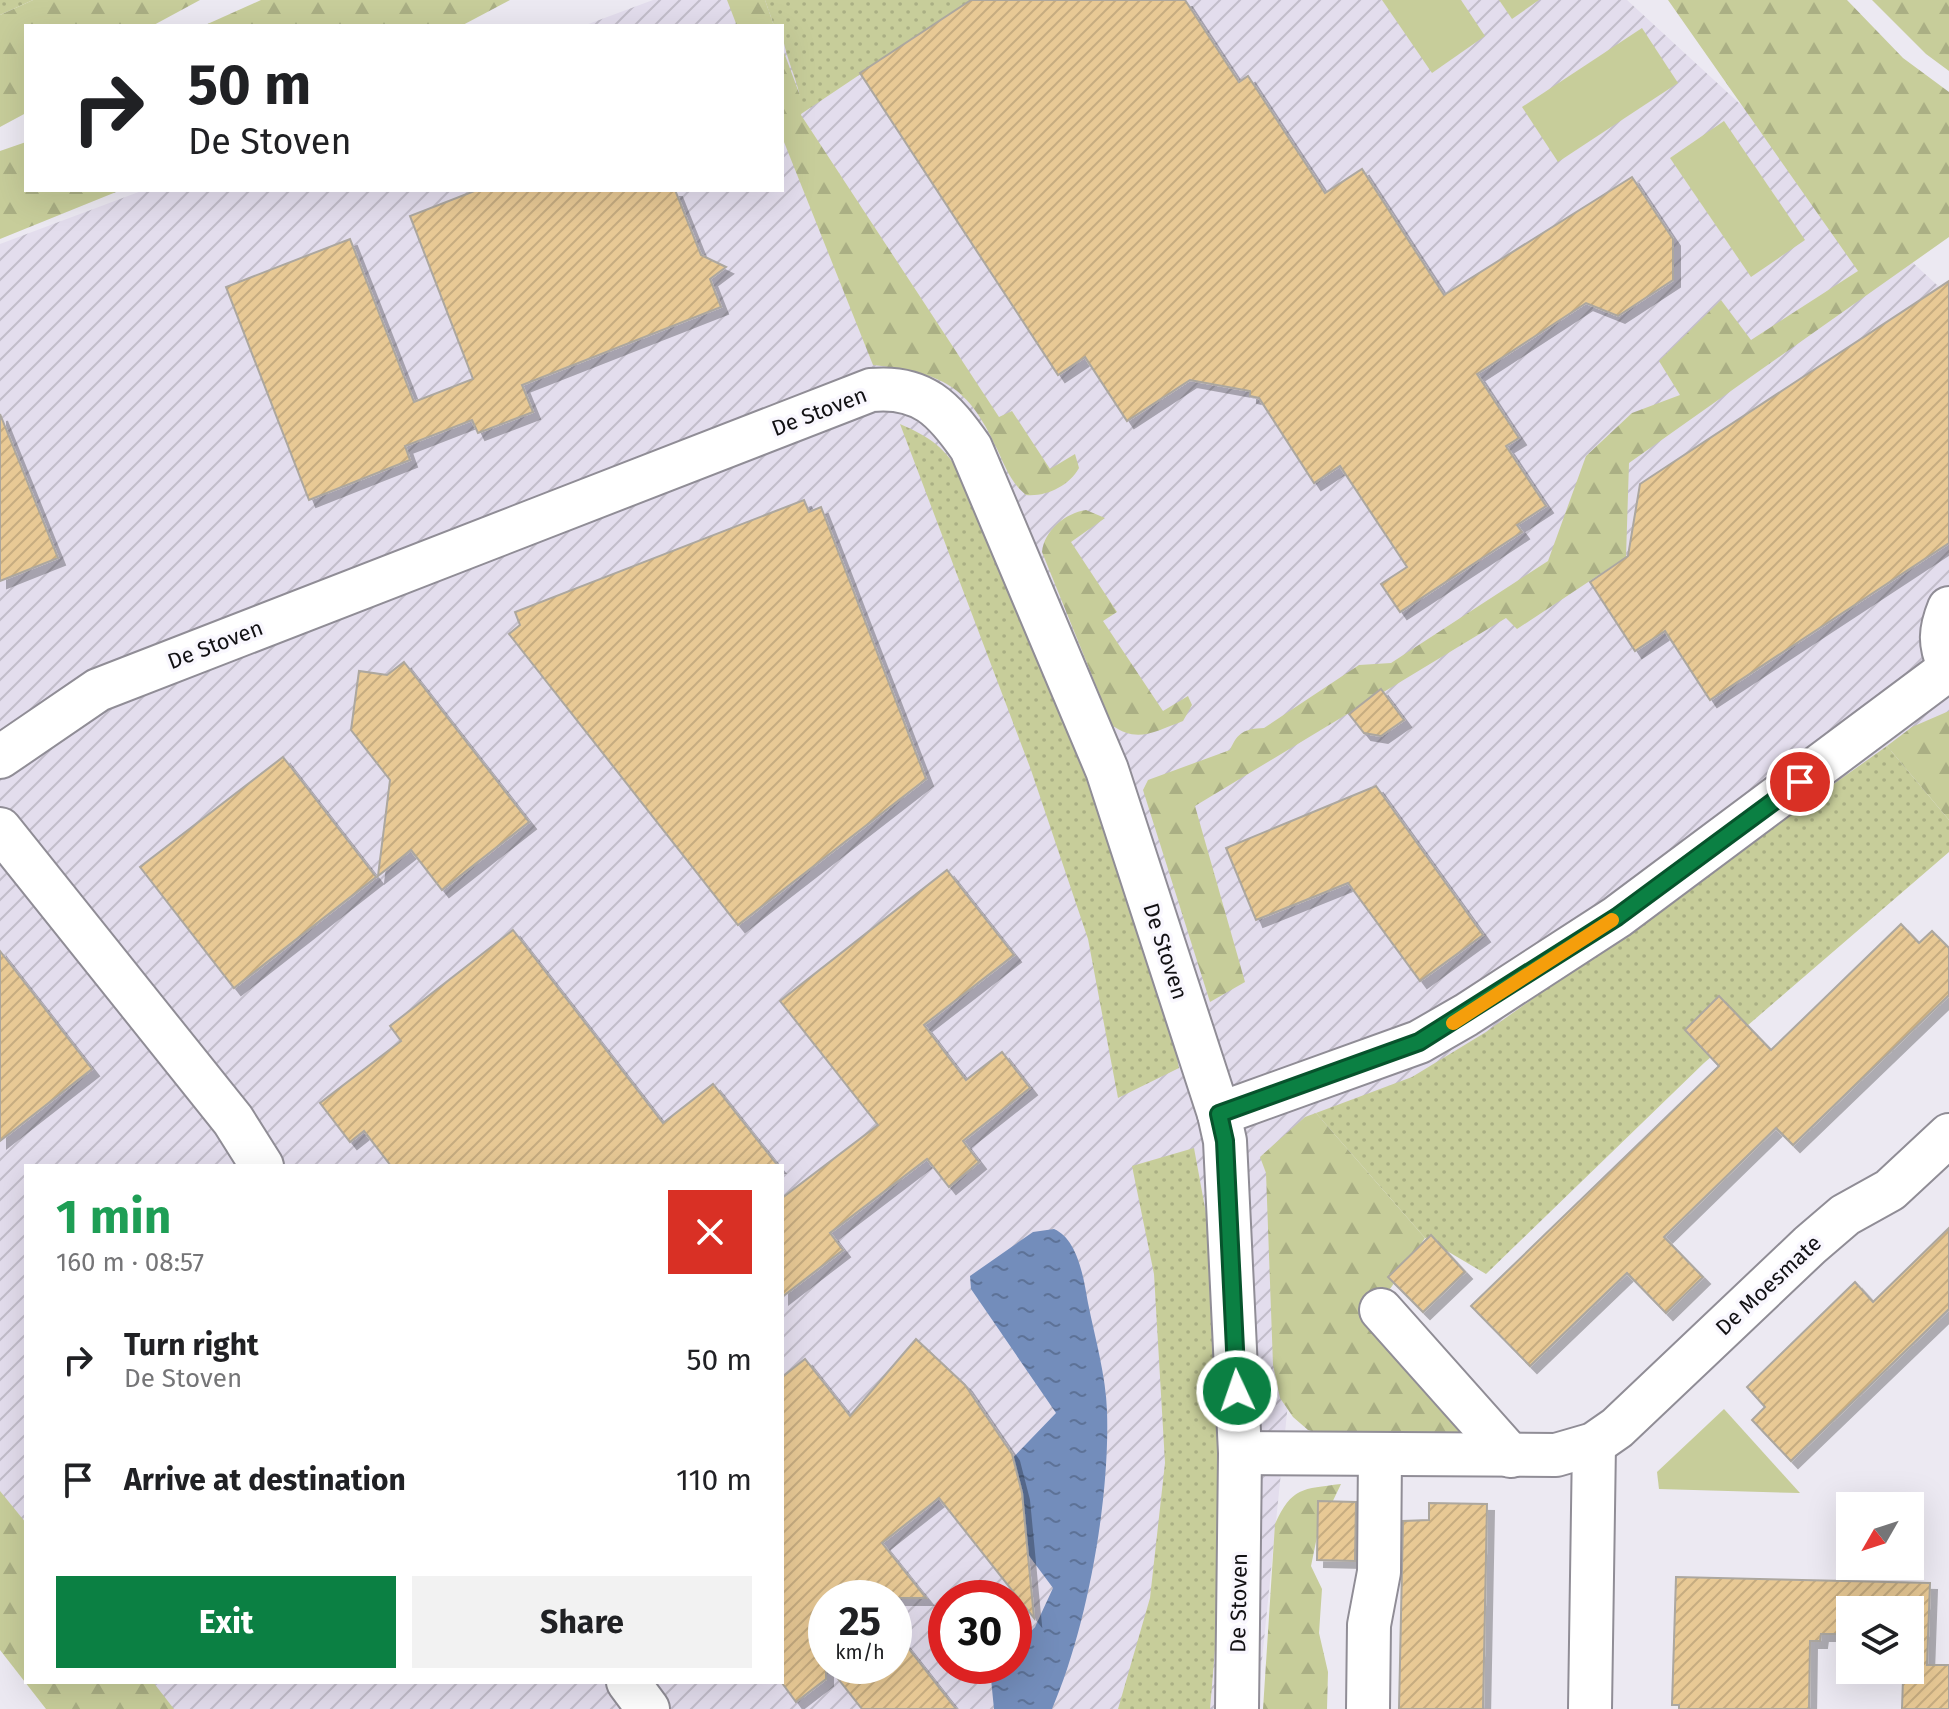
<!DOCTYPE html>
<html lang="en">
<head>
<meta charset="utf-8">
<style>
  :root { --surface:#fff; --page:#f2f2f2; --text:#202124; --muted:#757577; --accent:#0b8043 }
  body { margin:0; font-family:"Fira Sans",sans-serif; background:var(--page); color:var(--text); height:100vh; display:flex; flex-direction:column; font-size:30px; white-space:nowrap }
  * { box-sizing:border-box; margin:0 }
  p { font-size:26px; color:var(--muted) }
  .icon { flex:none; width:44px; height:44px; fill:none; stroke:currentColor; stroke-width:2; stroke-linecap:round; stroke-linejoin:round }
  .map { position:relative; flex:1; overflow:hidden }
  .panel { position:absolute; left:24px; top:1164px; width:760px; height:520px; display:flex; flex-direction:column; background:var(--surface); border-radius:0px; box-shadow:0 8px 32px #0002 }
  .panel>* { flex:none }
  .top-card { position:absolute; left:24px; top:24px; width:760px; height:168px; border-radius:0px; box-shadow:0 8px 32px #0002; background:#fff; color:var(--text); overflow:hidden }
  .needle { width:52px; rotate:231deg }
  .tools { position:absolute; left:1836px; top:1492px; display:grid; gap:16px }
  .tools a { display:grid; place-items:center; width:88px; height:88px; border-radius:0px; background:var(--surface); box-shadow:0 8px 32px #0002; font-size:40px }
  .speed { position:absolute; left:808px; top:1580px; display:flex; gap:16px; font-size:40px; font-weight:700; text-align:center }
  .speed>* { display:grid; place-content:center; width:104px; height:104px; border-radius:50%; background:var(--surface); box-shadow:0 8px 32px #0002; line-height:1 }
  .speed small { font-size:20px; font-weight:400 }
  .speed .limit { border:12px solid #d22; background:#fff; color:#111 }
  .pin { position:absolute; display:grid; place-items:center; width:68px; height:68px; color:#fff; margin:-34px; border:4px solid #fff; border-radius:50%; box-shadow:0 2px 8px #0007 }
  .me { position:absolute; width:88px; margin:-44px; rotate:357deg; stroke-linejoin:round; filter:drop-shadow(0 0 6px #0008) }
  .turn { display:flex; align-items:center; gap:28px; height:168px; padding:0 32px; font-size:36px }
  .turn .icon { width:104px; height:104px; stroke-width:2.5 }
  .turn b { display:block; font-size:56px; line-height:68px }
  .round { display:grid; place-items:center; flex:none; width:84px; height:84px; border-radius:0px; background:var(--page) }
  .overview { display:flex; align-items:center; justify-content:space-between; height:136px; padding:0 32px }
  h1 { font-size:48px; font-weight:700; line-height:60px; color:#1e9e55 }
  .button { display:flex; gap:16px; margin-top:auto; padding:16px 32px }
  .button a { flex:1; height:92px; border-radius:0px; background:var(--accent); color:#fff; font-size:32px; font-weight:700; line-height:92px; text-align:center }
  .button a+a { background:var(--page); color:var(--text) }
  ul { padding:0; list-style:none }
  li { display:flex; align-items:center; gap:24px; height:120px; padding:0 32px }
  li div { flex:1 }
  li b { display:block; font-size:30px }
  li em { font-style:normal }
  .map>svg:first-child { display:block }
  .industrial { fill:url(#industrial-furrows); fill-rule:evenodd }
  .grass { fill:url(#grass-dots) }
  .forest { fill:url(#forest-firs) }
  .park { fill:#c7cd9a }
  .water { fill:url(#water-ripples) }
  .building { fill:url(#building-hatch); stroke:#aca79f; stroke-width:2; filter:url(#shadow) }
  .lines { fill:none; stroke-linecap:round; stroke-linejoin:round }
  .street-casing { stroke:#908d96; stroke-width:46 }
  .street { stroke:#fff; stroke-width:42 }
  .route-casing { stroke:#07532c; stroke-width:20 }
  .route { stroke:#0b8043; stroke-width:14 }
  .slow { stroke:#f59e0b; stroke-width:14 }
  .labels { text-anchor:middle; stroke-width:7; stroke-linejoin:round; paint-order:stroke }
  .street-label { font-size:22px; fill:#121114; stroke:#f9f7fe }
</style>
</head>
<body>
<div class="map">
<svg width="1949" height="1709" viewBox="0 0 1949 1709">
  <defs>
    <pattern id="industrial-furrows" width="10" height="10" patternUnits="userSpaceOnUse" patternTransform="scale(2)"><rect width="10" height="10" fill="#e3dded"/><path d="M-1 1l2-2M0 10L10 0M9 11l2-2" fill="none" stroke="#c2bdca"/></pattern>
    <pattern id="grass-dots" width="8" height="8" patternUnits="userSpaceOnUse" patternTransform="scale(2)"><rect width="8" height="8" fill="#c7cd9a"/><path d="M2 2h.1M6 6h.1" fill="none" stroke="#aaaf84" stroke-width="1.8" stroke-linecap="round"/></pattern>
    <pattern id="forest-firs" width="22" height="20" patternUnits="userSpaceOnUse" patternTransform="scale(2)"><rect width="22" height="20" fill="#c7cd9a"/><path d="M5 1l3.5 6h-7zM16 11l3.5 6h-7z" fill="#aaaf84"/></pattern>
    <pattern id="water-ripples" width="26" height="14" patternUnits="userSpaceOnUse" patternTransform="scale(2)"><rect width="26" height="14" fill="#738dbb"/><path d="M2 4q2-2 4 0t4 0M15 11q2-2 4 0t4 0" fill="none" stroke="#5d7297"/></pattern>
    <pattern id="building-hatch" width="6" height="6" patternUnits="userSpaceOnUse" patternTransform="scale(2)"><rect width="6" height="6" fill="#e8c995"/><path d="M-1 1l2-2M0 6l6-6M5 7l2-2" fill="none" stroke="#c6ac80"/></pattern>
    <filter id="shadow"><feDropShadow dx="7" dy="7" stdDeviation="0" flood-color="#0004"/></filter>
  </defs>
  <rect width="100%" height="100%" fill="#ece9f2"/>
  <!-- industrial -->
  <path class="industrial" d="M653,0H1627L1949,296V771L1315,1137L1257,1709H121L100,1682H782V1166H26V1586L0,1552V244L144,190H782V26H583ZM826,1598H894V1666H826ZM946,1598H1014V1666H946Z"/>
  <!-- grass -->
  <g class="grass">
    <path d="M0,0H33L0,15Z"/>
    <path d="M765,0H971L801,114C803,84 782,57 782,26H774Z"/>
    <path d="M900,424C930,437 946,448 962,477L1108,831L1167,1006L1179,1068L1118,1098L1088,939L1031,770Z"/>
    <path d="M1887,746L1949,820V852L1704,1063L1486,1274L1425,1238L1316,1113L1412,1077L1486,1032Z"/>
    <path d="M1194,1148L1212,1246L1219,1342L1221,1577L1210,1709H1118L1150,1598L1165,1463L1154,1274L1132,1166Z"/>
  </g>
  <!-- forest -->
  <g class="forest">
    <path d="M33,0H200L152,26H26V113L0,127V15Z"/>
    <path d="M261,0H510L461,26H203Z"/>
    <path d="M727,0H765L774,26H737Z"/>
    <path d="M1668,0H1847L1903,58L1949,92V237L1629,463L1626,557L1517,629L1506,618L1195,806L1245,982L1210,1002L1143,790L1148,780L1230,750C1238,732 1244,729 1264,728L1359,665L1391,663L1548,561L1586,456L1632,413L1680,395L1659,361L1721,300L1751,340L1858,271Z"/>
    <path d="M1872,0H1949V71L1926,54Z"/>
    <path d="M782,47L802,101L801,115L999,417L1012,411L1050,469L1075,454L1079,468C1069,486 1046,497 1026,495C1011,483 1005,466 997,449C968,385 942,373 873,365L782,137Z"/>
    <path d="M26,142V190H121L0,239V151Z"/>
    <path d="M1086,510L1105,518L1071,542L1117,612L1103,621L1163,711L1188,696L1192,705L1183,721C1156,731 1137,744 1112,725L1042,552C1044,531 1065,513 1086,510Z"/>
    <path d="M1949,711V820L1887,746L1912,727Z"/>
    <path d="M1316,1113L1425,1238L1390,1289L1372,1304L1471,1430L1470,1445L1328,1436L1308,1430L1293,1417L1280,1398L1273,1365L1266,1173L1260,1157L1305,1117Z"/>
    <path d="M1341,1484L1318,1532L1311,1566L1322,1589L1319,1633L1328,1672L1327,1709H1263L1275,1524C1292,1487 1302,1489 1341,1484Z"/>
    <path d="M0,1491L26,1523V1682H153L174,1709H46L0,1650Z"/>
  </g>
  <!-- park -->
  <g class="park">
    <path d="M1382,0H1461L1485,36L1432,73Z"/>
    <path d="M1499,0H1539L1512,19Z"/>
    <path d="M1642,28L1678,83L1558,162L1522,107Z"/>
    <path d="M1724,121L1805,240L1751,277L1670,158Z"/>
    <path d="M1724,1409L1800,1493L1659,1489L1657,1472Z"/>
  </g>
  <!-- water -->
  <path class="water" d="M1054,1229C1078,1239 1084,1280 1088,1303C1095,1338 1106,1376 1107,1411C1110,1500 1087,1628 1052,1709H994L991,1679L996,1666H1014V1648L1035,1627L1053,1588L981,1491L1056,1413L971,1289L970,1276L1033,1232Z"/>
  <!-- building -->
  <g class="building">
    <path d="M971,0H1185L1239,82L1248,76L1325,193L1362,169L1444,295L1632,177L1673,239V280L1618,316L1586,303L1477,374L1519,438L1506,446L1546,506L1517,525L1522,532L1400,612L1381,584L1407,567L1340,466L1314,483L1259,398L1250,396V391L1190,380L1127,421L1085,357L1058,375L860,73Z"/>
    <path d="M477,190H675L701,255L726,267L710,279L721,307L522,385L533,412L478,433L472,420L405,446L410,460L309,500L226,287L350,239L414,402L473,379L410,216Z"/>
    <path d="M1949,281V543L1710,700L1665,631L1635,651L1590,582L1628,556L1640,484Z"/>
    <path d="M0,414L58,558L0,581Z"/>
    <path d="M804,500L809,512L821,507L926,779L738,925L509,634L520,625L515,612Z"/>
    <path d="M404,662L529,822L442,890L411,850L378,876L390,780L351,730L359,671L387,675Z"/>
    <path d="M1381,689L1404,720L1381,736L1364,733L1349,714Z"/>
    <path d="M283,757L376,877L234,988L140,867Z"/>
    <path d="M1376,786L1483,935L1420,981L1348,883L1256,920L1226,848Z"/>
    <path d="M947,870L1014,955L924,1025L966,1080L1002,1052L1030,1088L963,1141L979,1162L949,1187L927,1159L830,1233L843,1250L782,1297V1198L878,1125L780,1001Z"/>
    <path d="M1901,924L1919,943L1932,931L1949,948V995L1793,1145L1776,1128L1664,1237L1703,1277L1666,1313L1627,1273L1530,1366L1471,1306L1719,1066L1685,1030L1719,996L1771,1050Z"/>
    <path d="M513,930L663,1123L713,1084L778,1166H391L364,1131L350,1142L320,1103L401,1041L390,1026Z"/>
    <path d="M0,951L92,1069L0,1141Z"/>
    <path d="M1949,1228V1309L1791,1461L1752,1420L1765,1407L1747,1387L1855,1282L1873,1302Z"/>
    <path d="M1431,1235L1465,1272L1423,1312L1388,1277Z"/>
    <path d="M916,1339L965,1385L1012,1454L1022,1493L1034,1618L939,1498L882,1543L926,1598H826V1679L796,1702L782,1683V1377L805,1359L850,1416Z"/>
    <path d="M1318,1501L1356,1502L1355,1561L1317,1560Z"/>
    <path d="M1429,1503L1487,1504L1483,1709H1399L1403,1521L1429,1520Z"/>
    <path d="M1676,1577L1930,1583L1927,1665H1949V1709H1902L1903,1679H1896V1670H1910V1610H1850V1634H1821L1820,1641H1810L1809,1709H1679V1705H1672Z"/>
    <path d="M894,1630L956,1709H862L828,1666H894Z"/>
  </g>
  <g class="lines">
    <!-- street casing -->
    <g class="street-casing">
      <g id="street">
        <path d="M1949,608C1940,630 1939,644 1949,666"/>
        <path d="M0,757L98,690L871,390C922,385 944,409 971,448L1107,770L1219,1114L1225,1141L1240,1453L1237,1709"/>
        <path d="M0,829L233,1120L262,1166"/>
        <path d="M1219,1114L1419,1042L1466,1015L1617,917L1949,669"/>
        <path d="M1381,1310L1511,1456"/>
        <path d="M1240,1453L1556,1455L1594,1444L1617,1428L1810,1245L1845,1215L1890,1190L1949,1135"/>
        <path d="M628,1682L648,1709"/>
        <path d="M1368,1709L1369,1625L1379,1572L1380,1454"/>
        <path d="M1590,1709L1594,1444"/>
      </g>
    </g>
    <!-- street -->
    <use href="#street" class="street"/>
  </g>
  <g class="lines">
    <!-- route casing -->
    <g class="route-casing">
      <path id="route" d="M1237,1391L1225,1141L1219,1114L1419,1042L1617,917L1800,782"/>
    </g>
    <!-- route -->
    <use href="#route" class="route"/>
    <!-- slow -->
    <path class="slow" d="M1453,1023L1612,920"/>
  </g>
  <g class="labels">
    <!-- street labels -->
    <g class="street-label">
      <text transform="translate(819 411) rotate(-21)" y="8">De Stoven</text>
      <text transform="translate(215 644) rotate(-21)" y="8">De Stoven</text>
      <text transform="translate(1166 951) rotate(72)" y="8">De Stoven</text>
      <text transform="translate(1768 1285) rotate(-43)" y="8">De Moesmate</text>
      <text transform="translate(1238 1603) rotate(-89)" y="8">De Stoven</text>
    </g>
  </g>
</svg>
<div class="tools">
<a><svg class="needle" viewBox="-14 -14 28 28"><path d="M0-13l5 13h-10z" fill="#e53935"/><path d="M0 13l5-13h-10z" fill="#757577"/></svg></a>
<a><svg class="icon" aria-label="layers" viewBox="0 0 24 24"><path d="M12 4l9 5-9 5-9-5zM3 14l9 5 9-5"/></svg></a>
</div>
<div class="speed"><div>25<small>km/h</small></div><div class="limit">30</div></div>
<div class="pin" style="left:1800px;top:782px;background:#d93025"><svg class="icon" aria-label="arrive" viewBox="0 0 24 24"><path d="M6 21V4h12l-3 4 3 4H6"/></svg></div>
<svg class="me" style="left:1237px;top:1391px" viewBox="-20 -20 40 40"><circle r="17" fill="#0b8043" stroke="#fff" stroke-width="3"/><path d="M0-11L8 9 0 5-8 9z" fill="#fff"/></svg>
<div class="top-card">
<div class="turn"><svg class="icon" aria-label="right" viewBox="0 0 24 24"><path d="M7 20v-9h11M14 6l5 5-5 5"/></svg><div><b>50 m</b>De Stoven</div></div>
</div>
<section class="panel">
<div class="overview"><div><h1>1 min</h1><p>160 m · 08:57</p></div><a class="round" style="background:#d93025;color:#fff"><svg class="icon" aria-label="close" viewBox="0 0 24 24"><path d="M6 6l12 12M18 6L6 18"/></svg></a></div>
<ul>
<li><svg class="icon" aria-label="right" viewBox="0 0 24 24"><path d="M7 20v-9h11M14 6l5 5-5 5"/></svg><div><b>Turn right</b><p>De Stoven</p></div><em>50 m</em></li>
<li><svg class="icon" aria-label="arrive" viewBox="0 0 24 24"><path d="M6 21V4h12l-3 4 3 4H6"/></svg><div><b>Arrive at destination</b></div><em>110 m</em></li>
</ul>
<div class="button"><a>Exit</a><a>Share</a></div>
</section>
</div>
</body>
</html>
